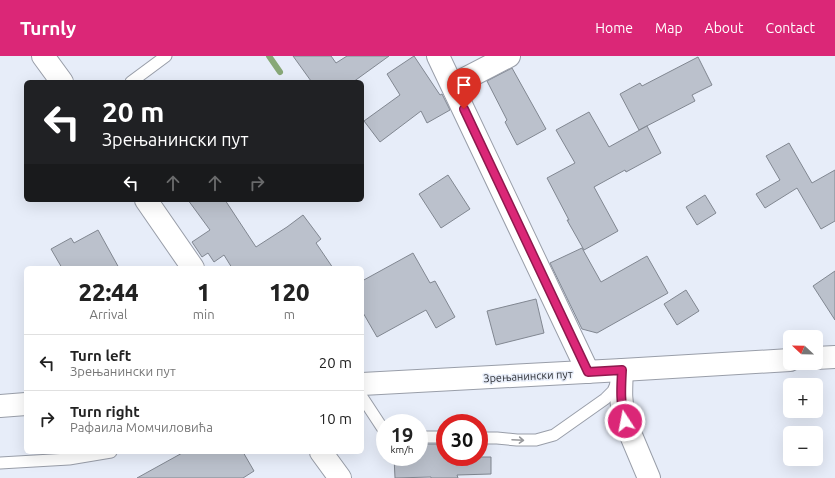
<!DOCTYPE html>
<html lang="en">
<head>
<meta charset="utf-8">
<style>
  :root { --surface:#fff; --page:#f6f6f6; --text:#222; --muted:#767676; --line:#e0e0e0; --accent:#db2777 }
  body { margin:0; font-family:Ubuntu,sans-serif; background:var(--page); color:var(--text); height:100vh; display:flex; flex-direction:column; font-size:15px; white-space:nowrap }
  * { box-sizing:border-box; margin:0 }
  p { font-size:13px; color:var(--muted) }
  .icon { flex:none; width:22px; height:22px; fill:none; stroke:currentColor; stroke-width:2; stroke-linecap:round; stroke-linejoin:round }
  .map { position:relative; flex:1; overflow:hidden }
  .details { position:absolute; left:24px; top:210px; width:340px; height:188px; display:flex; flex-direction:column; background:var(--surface); border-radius:6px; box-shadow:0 4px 16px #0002 }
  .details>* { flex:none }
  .top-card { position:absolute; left:24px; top:24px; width:340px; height:122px; border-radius:6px; box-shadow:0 4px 16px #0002; background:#202124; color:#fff; overflow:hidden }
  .needle { width:26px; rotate:292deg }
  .buttons { position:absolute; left:783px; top:274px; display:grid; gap:8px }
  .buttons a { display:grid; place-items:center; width:40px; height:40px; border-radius:6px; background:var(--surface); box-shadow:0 4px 16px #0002; font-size:20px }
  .speed { position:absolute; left:376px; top:358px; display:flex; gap:8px; font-size:20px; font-weight:700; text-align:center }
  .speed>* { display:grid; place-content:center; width:52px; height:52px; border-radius:50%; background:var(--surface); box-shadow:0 4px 16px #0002; line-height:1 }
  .speed small { font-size:10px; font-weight:400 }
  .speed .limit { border:6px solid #d22; background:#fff; color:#111 }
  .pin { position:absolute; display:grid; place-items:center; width:34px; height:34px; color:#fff; margin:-41px -17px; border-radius:50% 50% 50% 0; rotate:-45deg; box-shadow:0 0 4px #0007 }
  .pin .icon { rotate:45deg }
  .me { position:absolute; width:44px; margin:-22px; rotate:349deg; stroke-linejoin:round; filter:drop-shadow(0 0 3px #0008) }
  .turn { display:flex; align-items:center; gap:14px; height:84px; padding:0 12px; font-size:18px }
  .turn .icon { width:52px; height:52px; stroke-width:2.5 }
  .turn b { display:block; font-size:28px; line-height:34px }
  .lanes { display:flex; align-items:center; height:38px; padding:0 12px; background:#0003; justify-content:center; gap:20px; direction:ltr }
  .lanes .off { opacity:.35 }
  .eta { display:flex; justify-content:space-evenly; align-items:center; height:68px; text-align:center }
  .eta b { font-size:24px; font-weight:800; line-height:28px }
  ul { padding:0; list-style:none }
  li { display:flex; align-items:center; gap:12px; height:56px; padding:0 12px; border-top:1px solid var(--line) }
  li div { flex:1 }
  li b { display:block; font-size:15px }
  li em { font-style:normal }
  header { display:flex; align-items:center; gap:24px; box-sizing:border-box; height:56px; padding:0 20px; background:var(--accent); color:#fff }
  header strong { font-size:19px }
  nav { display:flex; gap:22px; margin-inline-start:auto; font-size:14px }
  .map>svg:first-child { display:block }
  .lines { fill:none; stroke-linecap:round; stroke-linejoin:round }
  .stream { stroke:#88a877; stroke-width:6 }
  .building { fill:#bbc1cc; stroke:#818791 }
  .lane-casing { stroke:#999ea9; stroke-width:13 }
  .street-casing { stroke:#999ea9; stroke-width:24 }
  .secondary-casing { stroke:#999ea9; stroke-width:24 }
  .lane { stroke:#fff; stroke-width:11 }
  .street { stroke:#fff; stroke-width:22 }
  .secondary { stroke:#fff; stroke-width:22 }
  .oneway { stroke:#98999c }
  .route-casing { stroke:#8e194d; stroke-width:10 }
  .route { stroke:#db2777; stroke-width:7 }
  .labels { text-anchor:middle; stroke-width:3; stroke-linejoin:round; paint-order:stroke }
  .street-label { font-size:11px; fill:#313338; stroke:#e7edf9 }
</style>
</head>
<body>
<header>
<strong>Turnly</strong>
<nav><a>Home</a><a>Map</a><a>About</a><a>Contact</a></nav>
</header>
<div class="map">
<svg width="835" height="422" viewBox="0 0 835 422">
  <rect width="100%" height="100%" fill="#e7edf9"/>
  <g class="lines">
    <!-- stream -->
    <path class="stream" d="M269,0L280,16"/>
  </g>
  <!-- building -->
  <g class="building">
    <path d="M293,0H331L336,7L347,0H389L353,26H310L311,25Z"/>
    <path d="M414,0L440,39L442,38L450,54L427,67L421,55L380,86L364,65L400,39L387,18Z"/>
    <path d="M698,1L712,29L692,39L695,45L639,74L620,38L640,27L642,30Z"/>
    <path d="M512,12L546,73L517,89L505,66L507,64L487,25Z"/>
    <path d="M589,56L609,91L647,70L661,97L626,116L625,114L594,131L618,175L584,194L567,164H569L547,122L575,107L556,74Z"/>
    <path d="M789,87L812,127L835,114V165L821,173L797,132L765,152L756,138L780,124L766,100Z"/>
    <path d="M448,119L470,153L441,172L419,138Z"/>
    <path d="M705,139L716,157L697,169L686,151Z"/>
    <path d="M188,144H225L256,191L287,171L303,159L321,183L316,187L333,212H232L224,199L214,206L208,197L202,201L192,186L210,174Z"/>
    <path d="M98,174L119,212H62L51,193L71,182L74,187Z"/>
    <path d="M582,192L601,226L647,200L668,237L597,277L582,273L550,207Z"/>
    <path d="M413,197L430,227L435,225L455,261L436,272L426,254L377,281L362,255V225Z"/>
    <path d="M835,215V264L813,230Z"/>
    <path d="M686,234L699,255L677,269L664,248Z"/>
    <path d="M536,243L544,277L496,289L487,255Z"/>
    <path d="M419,388H445V401H491V418L457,419L458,422H431V421L395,422L394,401H419Z"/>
    <path d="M184,396H243L254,415L243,422H137Z"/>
  </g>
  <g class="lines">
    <!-- lane casing -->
    <g class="lane-casing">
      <g id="lane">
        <path d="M131,26L166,0"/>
        <path d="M362,341L385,376"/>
        <path d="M419,381H445"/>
        <path d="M479,382H497L517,384H536L554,379L605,343L613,335L617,326"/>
        <path d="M0,407L69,403L111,396"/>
      </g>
    </g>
    <!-- street casing -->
    <g class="street-casing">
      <g id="street">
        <path d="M43,0L62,26"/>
        <path d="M438,0L588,316"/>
        <path d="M453,29L509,0"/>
        <path d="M146,144L193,212"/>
        <path d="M622,314C621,332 620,348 625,365L649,422"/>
        <path d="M321,396L340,422"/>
      </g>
    </g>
    <!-- secondary casing -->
    <g class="secondary-casing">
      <g id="secondary">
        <path d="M816,302L835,301"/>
        <path d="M362,328L622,314L790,304"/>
        <path d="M0,350L26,348"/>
      </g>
    </g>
    <!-- lane -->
    <use href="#lane" class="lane"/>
    <!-- street -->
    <use href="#street" class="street"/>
    <!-- secondary -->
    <use href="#secondary" class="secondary"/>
  </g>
  <!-- one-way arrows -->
  <defs><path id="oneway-shaft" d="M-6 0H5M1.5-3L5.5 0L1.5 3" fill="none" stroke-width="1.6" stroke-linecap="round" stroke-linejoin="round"/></defs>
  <use class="oneway" href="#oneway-shaft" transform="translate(518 384) rotate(3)"/>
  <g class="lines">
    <!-- route casing -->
    <g class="route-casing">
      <path id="route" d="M464,53L588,316L622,314C621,332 620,348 625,365"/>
    </g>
    <!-- route -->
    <use href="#route" class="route"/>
  </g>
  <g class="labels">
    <!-- street labels -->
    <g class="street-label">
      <text transform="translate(528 320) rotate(-3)" y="4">Зрењанински пут</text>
    </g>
  </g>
</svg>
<div class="buttons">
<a><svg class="needle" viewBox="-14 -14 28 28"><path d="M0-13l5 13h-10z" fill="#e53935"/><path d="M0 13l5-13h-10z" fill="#767676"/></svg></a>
<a>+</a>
<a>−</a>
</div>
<div class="speed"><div>19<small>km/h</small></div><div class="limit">30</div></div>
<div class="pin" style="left:464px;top:53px;background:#d93025"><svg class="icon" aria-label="arrive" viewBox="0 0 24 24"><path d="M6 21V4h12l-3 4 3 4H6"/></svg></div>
<svg class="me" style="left:625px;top:365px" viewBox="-20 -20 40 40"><circle r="17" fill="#db2777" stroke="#fff" stroke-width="3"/><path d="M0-11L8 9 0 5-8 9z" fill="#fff"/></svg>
<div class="top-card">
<div class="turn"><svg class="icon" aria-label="left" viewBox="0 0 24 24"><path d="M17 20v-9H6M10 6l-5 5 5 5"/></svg><div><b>20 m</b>Зрењанински пут</div></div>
<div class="lanes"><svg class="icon" aria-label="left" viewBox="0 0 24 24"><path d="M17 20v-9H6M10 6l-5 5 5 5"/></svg><svg class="icon off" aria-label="ahead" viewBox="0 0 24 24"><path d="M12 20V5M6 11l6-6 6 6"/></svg><svg class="icon off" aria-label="ahead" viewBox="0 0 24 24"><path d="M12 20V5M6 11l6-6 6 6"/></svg><svg class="icon off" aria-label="right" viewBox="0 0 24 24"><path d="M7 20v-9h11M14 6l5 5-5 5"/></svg></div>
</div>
<section class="details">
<div class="eta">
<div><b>22:44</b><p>Arrival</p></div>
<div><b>1</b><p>min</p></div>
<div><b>120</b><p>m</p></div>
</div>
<ul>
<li><svg class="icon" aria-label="left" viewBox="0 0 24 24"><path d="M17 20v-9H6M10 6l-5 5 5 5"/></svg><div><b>Turn left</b><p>Зрењанински пут</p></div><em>20 m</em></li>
<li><svg class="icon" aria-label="right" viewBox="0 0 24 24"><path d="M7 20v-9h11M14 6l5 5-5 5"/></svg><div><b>Turn right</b><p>Рафаила Момчиловића</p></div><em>10 m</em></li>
</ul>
</section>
</div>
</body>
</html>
